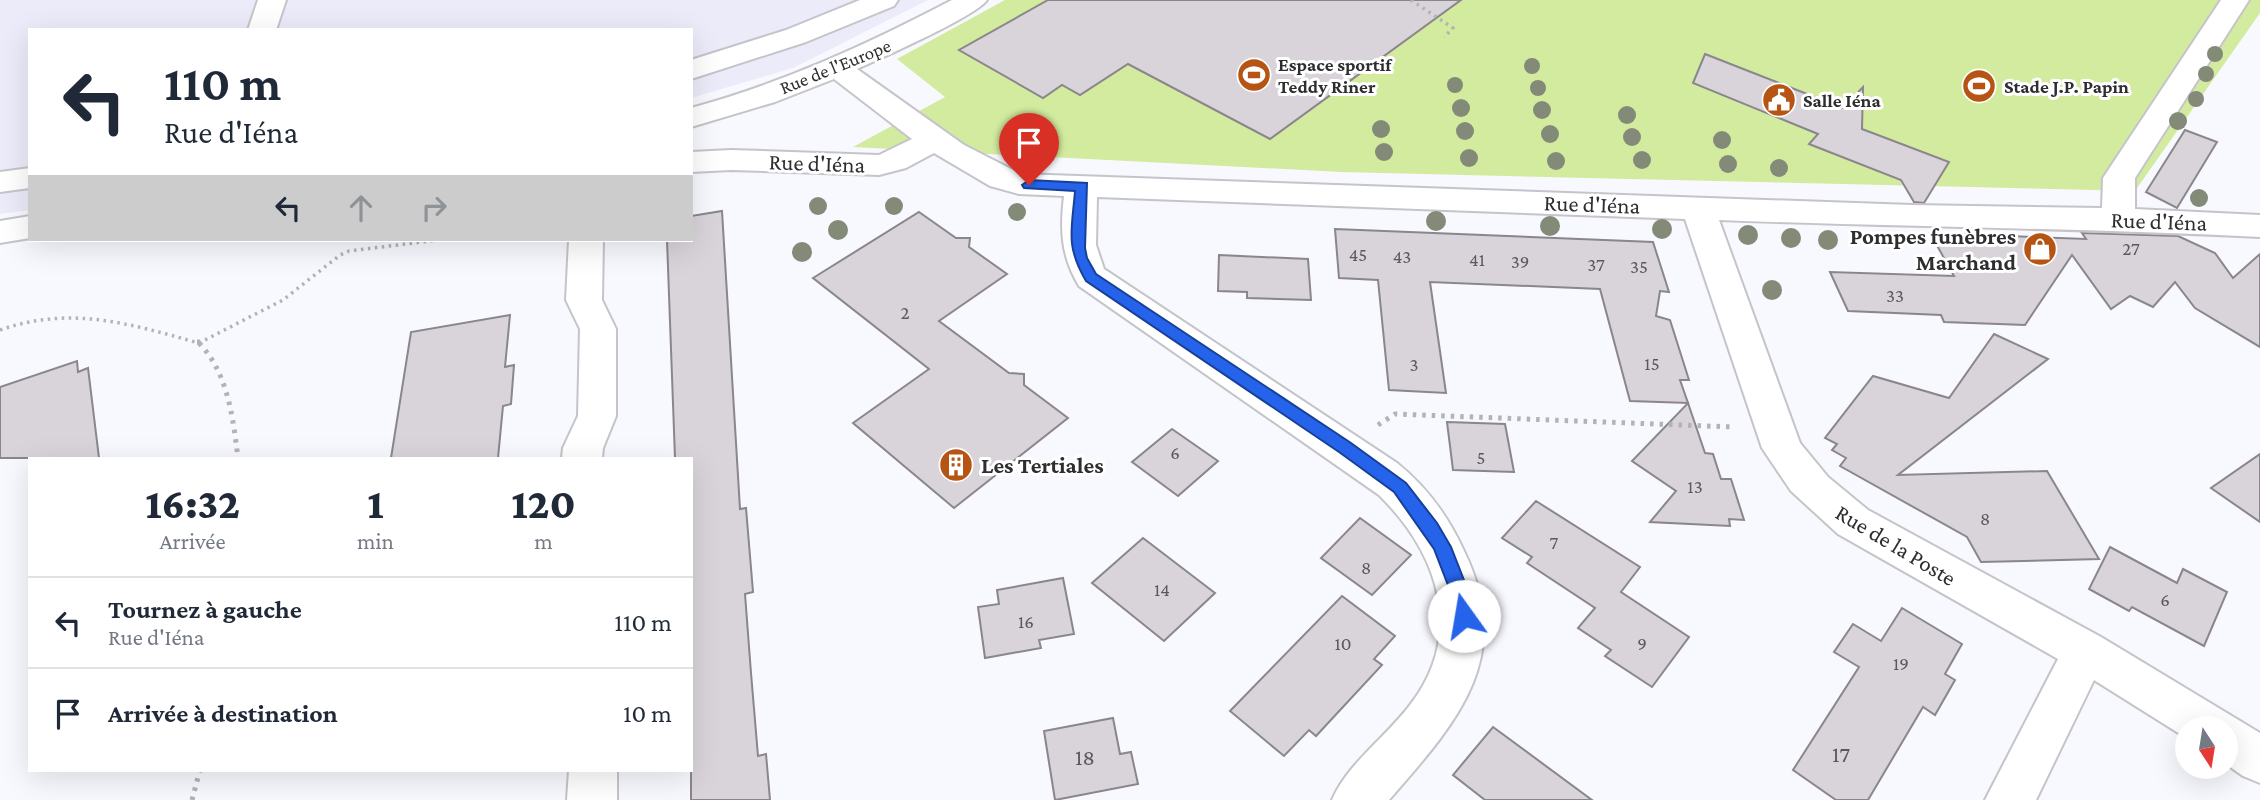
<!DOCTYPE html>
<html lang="fr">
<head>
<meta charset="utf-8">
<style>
  :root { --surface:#fff; --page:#f2f2f3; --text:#1f2937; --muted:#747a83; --line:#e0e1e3 }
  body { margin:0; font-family:"Crimson Pro",serif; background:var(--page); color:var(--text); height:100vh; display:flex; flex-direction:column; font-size:26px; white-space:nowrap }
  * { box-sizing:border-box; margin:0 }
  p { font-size:23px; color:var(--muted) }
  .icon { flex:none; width:38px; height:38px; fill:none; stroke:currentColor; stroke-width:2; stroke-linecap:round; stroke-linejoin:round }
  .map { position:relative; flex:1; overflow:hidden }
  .drawer { position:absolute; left:28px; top:457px; width:665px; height:315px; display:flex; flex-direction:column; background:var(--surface); border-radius:0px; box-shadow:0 7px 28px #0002 }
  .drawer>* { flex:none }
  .guide { position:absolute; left:28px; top:28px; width:665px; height:214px; border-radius:0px; box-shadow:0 7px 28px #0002; background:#fff; color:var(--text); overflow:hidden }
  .needle { width:46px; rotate:168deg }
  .buttons { position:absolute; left:2175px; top:716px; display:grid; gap:14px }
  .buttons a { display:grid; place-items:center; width:63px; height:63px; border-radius:50%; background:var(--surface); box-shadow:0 7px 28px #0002; font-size:35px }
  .pin { position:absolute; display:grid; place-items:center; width:60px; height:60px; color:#fff; margin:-72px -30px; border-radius:50% 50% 50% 0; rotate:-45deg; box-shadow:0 0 7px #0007 }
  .pin .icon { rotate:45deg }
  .me { position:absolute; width:77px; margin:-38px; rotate:347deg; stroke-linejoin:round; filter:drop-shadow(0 0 5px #0008) }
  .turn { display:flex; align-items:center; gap:24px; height:147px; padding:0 21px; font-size:32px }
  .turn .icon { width:91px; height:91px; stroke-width:2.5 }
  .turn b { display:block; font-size:49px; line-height:60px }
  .lanes { display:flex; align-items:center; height:66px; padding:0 21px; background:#0003; justify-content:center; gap:35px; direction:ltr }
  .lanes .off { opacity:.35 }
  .eta { display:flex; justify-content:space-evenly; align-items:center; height:119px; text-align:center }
  .eta b { font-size:42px; font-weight:800; line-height:49px }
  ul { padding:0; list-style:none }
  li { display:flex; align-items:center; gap:21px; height:91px; padding:0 21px; border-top:2px solid var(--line) }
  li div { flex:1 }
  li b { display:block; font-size:26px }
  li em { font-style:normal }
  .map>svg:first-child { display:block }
  .built { fill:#ecebf9 }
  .green { fill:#d3eb9f }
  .building { fill:#d9d4da; stroke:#8a868b; stroke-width:2 }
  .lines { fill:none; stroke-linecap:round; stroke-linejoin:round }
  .minor-casing { stroke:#c4c4ca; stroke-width:4 }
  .path-far1 { stroke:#b2b2b7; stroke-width:3.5; stroke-dasharray:2.5 4.5; stroke-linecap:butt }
  .path { stroke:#b2b2b7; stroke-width:5; stroke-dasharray:3.5 6; stroke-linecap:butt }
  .minor { fill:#fff; fill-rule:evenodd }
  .tree { fill:#848a78 }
  .route { fill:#2563eb; stroke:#184099; stroke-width:2 }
  .labels { text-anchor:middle; stroke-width:6; stroke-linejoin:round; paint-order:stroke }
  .far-poi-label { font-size:19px; font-weight:bold; fill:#2e2e30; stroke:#fff; text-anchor:start }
  .far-street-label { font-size:19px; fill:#2e2e30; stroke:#fff }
  .number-label { font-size:19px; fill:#59585a }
  .street-label { font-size:23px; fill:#2e2e30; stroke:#fff }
  .poi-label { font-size:23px; font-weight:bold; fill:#2e2e30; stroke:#fff; text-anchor:end }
  .near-number-label { font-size:23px; fill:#59585a }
</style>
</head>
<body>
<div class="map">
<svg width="2260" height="800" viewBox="0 0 2260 800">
  <rect width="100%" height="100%" fill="#f8f8ff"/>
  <!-- built -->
  <path class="built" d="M0,0H928L793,68L691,98V30H30V210L0,214Z"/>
  <!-- green -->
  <path class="green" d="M1005,0H2260V13L2135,191L1341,172L853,147L945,97L897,59Z"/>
  <!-- building -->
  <g class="building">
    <path d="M1048,0H1461L1270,139L1128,64L1080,95L1062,85L1043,98L959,50Z"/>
    <path d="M1705,54L1843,108L1863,87L1862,129L1949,162L1924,203L1914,202L1901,180L1809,144L1818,134L1693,83Z"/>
    <path d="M2185,130L2217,142L2177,208L2146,192Z"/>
    <path d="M722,211L740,509L746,508L753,592L745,594L751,673L758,756L766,754L770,800H691V458H675L667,240H691V216Z"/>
    <path d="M919,212L956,238H970L969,247L1007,274L939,321L1009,373L1024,374V385L1068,418L954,508L853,423L929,369L813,278Z"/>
    <path d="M1335,229L1653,242L1669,292L1660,291L1656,316L1670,320L1689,380H1680L1688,403L1630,401L1600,289L1430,282L1446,393L1389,390L1378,280L1339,278Z"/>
    <path d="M1930,233L2086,239L2082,233L2178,236L2215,253L2233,278L2260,254V347L2195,308L2175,282L2153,307L2130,296L2111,309L2072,255L2025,325L1944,322L1941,315L1848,311L1830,272L1954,276Z"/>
    <path d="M1219,255L1308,259L1311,300L1247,298V292L1218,291Z"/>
    <path d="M510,315L505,367L514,365L511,404L503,406L498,458H391L411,332Z"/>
    <path d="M1994,334L2048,359L1898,475L2047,471L2099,559L1981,562L1967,537L1840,466L1846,458L1832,450L1837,444L1825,438L1873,376L1949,398Z"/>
    <path d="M77,361L78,372L88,368L99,458H0V387Z"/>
    <path d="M1688,403L1705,453L1713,454L1721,479H1731L1744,520L1729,519L1730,526L1650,522L1676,491L1632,461Z"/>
    <path d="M1447,422L1505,424L1514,472L1453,470Z"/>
    <path d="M1172,429L1218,461L1178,496L1132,462Z"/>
    <path d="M2260,454V522L2211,488Z"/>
    <path d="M1536,501L1640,567L1621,592L1689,637L1652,687L1605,656L1611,650L1578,628L1595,608L1527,563L1532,557L1502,538Z"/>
    <path d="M1360,518L1411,555L1372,595L1321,558Z"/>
    <path d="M1143,538L1215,593L1164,641L1092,583Z"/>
    <path d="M2110,547L2177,583L2183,569L2227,592L2204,646L2132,607L2129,611L2089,589Z"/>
    <path d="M1063,578L1074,634L1039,640L1041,648L985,658L978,607L999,604L997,590Z"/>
    <path d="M1342,596L1395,636L1374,659L1382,665L1316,736L1309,730L1284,756L1230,711Z"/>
    <path d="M1902,608L1962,644L1945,674L1955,680L1935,715L1923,707L1868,800H1836L1793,770L1859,667L1834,652L1853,624L1881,641Z"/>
    <path d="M1113,718L1120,754L1131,752L1138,784L1055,800L1044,731Z"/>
    <path d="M1493,727L1592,800H1485L1453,775Z"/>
  </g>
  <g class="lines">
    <!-- minor casing -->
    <g class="minor-casing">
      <g id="minor">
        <path d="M258,0H286L276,30H248Z"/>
        <path d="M860,0H898L894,6L806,42L691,79V60L786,30Z"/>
        <path d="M952,0H987C975,17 881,58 857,69L964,145L1021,174L1912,205L2102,208L2103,178L2221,0H2249L2135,178V209L2260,215V237C2080,228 1899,227 1719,220L1800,443L1828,477L1868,510L2101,637L2260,733V783L2243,776L2226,764V728H2188V739L2094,680L2036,800H1985L2058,659L1838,534L1791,491L1762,448L1685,219L1097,197L1096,245L1104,269L1397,463C1427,487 1448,516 1464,551C1516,658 1457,722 1389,800H1332C1348,763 1386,737 1410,705C1465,634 1439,554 1379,495L1079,286C1061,256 1060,230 1064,196L1019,194L990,186L934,153L906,168L879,175L731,170L691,172V152L731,150L879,155L912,139L834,79L775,102L691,127V108C783,83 868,44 952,0Z"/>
        <path d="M30,168V188L0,192V172Z"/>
        <path d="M30,216V238L0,243V221Z"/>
        <path d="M569,240H603L602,300L616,329V416L603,448L602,458H562L563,448L578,416L580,329L566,300Z"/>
        <path d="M569,770H617V800H567Z"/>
      </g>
    </g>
    <!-- path-far1 -->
    <g class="path-far1">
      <path d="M1411,0L1453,28L1444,37"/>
      <path d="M0,330C71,305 130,324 199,343L283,300L340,255L349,251L438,240"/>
    </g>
    <!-- path -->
    <g class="path">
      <path d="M197,342H200"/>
      <path d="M199,343C228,373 233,418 238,458"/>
      <path d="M1378,425L1395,414L1733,427"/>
      <path d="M192,800L200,770"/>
    </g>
    <!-- minor -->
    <use href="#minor" class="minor"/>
  </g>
  <!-- trees -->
  <g class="tree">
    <circle cx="2215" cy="54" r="8"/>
    <circle cx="1532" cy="66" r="8"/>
    <circle cx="2206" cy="74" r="8"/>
    <circle cx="1455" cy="85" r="8"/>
    <circle cx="1538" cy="88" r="8"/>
    <circle cx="2196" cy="99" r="8"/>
    <circle cx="1461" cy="108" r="9"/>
    <circle cx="1542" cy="110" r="9"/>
    <circle cx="1627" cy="115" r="9"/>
    <circle cx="2178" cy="121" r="9"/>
    <circle cx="1381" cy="129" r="9"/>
    <circle cx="1465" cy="131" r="9"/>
    <circle cx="1550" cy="134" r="9"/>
    <circle cx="1632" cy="137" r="9"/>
    <circle cx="1722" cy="140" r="9"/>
    <circle cx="1384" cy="152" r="9"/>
    <circle cx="1469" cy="158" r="9"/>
    <circle cx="1642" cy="160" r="9"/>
    <circle cx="1556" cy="161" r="9"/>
    <circle cx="1728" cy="164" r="9"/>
    <circle cx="1779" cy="168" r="9"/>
    <circle cx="2199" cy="198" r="9"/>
    <circle cx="818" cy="206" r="9"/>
    <circle cx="894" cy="206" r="9"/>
    <circle cx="1017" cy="212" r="9"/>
    <circle cx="1436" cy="221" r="10"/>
    <circle cx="1550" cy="226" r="10"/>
    <circle cx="1662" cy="229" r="10"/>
    <circle cx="838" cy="230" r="10"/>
    <circle cx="1748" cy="235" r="10"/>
    <circle cx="1791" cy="238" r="10"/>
    <circle cx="1828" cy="240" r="10"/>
    <circle cx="802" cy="252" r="10"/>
    <circle cx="1772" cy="290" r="10"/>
  </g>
  <!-- route -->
  <path class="route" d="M1029,180L1087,183L1085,248L1087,258L1096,274L1351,443L1406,483L1437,523L1451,547L1469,593L1473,616L1470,622L1464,624L1457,622L1451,593L1434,549L1394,492L1339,452L1086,281C1065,245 1072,230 1075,191L1024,188L1022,185Z"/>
  <!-- icons -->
  <defs>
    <g id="stadium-disc" transform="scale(1.75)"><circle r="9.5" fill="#b65414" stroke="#fff"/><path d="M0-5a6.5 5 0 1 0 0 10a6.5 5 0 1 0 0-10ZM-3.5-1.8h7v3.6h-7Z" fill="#fff"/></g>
    <g id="civic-disc" transform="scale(1.75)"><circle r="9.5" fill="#b65414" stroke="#fff"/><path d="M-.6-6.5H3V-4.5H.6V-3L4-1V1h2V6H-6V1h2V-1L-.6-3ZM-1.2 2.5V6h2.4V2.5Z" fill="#fff"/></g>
    <g id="shop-disc" transform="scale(1.75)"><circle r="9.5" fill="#b65414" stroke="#fff"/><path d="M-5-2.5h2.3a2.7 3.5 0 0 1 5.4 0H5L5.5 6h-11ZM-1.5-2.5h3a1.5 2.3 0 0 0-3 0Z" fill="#fff"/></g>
    <g id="building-disc" transform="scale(1.75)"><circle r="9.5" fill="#b65414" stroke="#fff"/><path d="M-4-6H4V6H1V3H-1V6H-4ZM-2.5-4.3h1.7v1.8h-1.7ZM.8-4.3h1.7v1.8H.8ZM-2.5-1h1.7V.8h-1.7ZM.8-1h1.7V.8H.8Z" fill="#fff"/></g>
  </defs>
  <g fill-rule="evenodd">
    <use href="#stadium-disc" x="1254" y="75"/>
    <use href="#stadium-disc" x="1979" y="86"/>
    <use href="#civic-disc" x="1779" y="100"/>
    <use href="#shop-disc" x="2040" y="249"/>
    <use href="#building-disc" x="956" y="465"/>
  </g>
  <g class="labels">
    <!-- far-poi labels -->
    <g class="far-poi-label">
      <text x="1278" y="71">Espace sportif<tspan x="1278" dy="22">Teddy Riner</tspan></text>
      <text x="2004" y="93">Stade J.P. Papin</text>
      <text x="1803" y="107">Salle Iéna</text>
    </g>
    <!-- far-street labels -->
    <g class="far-street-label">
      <text transform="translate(835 66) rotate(-22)" y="7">Rue de l'Europe</text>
    </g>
    <!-- number labels -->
    <g class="number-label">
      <text x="2131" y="255">27</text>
      <text x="1358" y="261">45</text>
      <text x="1402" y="263">43</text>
      <text x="1477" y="266">41</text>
      <text x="1520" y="268">39</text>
      <text x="1596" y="271">37</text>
      <text x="1639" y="273">35</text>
      <text x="1895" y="302">33</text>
      <text x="905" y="319">2</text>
      <text x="1652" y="370">15</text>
      <text x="1414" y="371">3</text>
      <text x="1175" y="459">6</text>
      <text x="1481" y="464">5</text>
      <text x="1695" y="493">13</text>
      <text x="1985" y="525">8</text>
      <text x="1554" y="549">7</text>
      <text x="1366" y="574">8</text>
      <text x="1162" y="596">14</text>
      <text x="2165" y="606">6</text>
      <text x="1026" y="628">16</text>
      <text x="1343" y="650">10</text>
      <text x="1642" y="650">9</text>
      <text x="1901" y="670">19</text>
    </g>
    <!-- street labels -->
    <g class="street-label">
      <text transform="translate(817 163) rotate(2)" y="8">Rue d'Iéna</text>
      <text transform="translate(1592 204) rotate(2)" y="8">Rue d'Iéna</text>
      <text transform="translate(2159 221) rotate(2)" y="8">Rue d'Iéna</text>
      <text transform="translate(1896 545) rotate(31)" y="8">Rue de la Poste</text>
    </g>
    <!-- poi labels -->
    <g class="poi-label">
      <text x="2016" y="244">Pompes funèbres<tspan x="2016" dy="26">Marchand</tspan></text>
      <text x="981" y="473" text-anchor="start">Les Tertiales</text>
    </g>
    <!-- near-number labels -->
    <g class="near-number-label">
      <text x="1841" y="762">17</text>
      <text x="1085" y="765">18</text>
    </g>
  </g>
</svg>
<div class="buttons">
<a><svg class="needle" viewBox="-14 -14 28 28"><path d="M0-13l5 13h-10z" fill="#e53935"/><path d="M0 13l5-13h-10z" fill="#747a83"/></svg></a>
</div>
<div class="pin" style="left:1029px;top:185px;background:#d93025"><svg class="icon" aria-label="arrive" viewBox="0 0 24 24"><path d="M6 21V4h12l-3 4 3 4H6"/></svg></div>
<svg class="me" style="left:1464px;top:616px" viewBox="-20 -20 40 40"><circle r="19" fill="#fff"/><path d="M0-13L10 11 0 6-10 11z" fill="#2563eb"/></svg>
<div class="guide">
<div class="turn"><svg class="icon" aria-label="left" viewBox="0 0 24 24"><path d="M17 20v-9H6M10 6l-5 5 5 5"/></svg><div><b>110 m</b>Rue d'Iéna</div></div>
<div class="lanes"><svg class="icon" aria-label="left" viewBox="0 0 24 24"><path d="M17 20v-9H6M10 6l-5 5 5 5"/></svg><svg class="icon off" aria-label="ahead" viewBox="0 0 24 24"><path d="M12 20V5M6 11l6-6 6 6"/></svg><svg class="icon off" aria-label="right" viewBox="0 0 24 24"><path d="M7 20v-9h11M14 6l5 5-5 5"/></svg></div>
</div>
<section class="drawer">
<div class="eta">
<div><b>16:32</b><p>Arrivée</p></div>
<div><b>1</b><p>min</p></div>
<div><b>120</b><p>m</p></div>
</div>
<ul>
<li><svg class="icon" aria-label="left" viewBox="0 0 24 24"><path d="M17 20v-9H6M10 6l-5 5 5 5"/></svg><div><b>Tournez à gauche</b><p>Rue d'Iéna</p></div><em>110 m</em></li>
<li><svg class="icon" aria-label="arrive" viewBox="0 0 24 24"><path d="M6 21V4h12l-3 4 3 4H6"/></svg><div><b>Arrivée à destination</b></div><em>10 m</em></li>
</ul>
</section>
</div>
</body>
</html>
